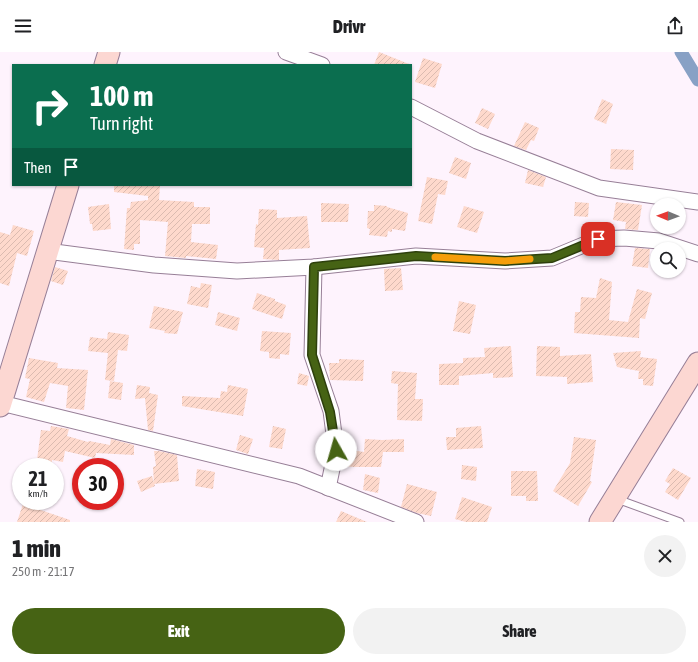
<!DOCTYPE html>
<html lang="en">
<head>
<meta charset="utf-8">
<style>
  :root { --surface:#fff; --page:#f2f2f2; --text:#202124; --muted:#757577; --accent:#466314 }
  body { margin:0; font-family:"Asap Condensed",sans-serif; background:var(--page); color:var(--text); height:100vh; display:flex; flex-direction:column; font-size:15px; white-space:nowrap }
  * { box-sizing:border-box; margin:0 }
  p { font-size:13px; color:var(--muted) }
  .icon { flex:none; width:22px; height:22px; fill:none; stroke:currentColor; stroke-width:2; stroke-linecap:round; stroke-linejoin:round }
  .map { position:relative; height:470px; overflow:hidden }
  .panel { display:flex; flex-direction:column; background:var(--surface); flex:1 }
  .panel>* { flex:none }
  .guide { position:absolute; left:12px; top:12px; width:400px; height:122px; border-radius:0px; box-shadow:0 1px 3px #0004; background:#0b6e4f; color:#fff; overflow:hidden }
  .needle { width:26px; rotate:271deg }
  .fabs { position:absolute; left:650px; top:146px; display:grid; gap:8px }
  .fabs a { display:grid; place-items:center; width:36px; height:36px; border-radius:50%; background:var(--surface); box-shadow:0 1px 3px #0004; font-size:20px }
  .speed { position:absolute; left:12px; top:406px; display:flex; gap:8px; font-size:20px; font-weight:700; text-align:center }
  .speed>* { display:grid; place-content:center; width:52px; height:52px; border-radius:50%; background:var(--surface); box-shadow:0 1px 3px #0004; line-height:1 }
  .speed small { font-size:10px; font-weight:400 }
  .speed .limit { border:6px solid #d22; background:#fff; color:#111 }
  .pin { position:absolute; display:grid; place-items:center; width:34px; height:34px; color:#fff; margin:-17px; border-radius:8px; box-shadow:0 2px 6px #0006 }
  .me { position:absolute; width:44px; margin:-22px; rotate:353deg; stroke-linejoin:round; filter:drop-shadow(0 0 3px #0008) }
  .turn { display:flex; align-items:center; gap:14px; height:84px; padding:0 12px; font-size:18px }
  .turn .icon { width:52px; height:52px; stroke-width:2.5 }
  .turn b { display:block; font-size:28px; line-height:34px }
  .then { display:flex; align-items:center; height:38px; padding:0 12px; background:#0003; gap:8px; font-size:15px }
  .round { display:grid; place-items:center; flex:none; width:42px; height:42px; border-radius:21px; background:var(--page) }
  .overview { display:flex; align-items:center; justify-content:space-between; height:68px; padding:0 12px }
  h1 { font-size:24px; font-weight:800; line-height:30px }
  .action { display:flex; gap:8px; margin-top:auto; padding:8px 12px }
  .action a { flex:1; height:46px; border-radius:24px; background:var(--accent); color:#fff; font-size:16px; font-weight:800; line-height:46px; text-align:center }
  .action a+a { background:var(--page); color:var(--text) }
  header { display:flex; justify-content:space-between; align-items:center; height:52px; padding:0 12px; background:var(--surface); font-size:18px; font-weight:800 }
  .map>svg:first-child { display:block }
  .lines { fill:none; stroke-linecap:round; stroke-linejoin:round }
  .canal { stroke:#88a1c5; stroke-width:13 }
  .building { fill:url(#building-hatch) }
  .service-casing { stroke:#977f97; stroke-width:9 }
  .minor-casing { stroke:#977f97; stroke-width:17 }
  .secondary-casing { stroke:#977f97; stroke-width:23 }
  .service { stroke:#fff; stroke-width:7 }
  .minor { stroke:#fff; stroke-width:15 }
  .secondary { stroke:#fcd7d2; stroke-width:21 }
  .route-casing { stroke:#2e400d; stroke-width:10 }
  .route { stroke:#466314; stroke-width:7 }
  .slow { stroke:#f59e0b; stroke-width:7 }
</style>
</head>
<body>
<header><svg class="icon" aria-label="menu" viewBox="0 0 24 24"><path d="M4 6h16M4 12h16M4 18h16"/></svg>Drivr<svg class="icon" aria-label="share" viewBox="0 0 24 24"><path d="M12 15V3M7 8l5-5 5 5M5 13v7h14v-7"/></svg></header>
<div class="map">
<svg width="698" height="470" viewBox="0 0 698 470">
  <defs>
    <pattern id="building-hatch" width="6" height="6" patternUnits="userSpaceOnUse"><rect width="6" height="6" fill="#fed9cc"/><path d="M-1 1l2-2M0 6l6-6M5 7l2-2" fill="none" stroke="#dbbbb0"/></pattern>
  </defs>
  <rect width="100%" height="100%" fill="#fef3fd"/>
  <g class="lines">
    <!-- canal -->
    <path class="canal" d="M681,0L698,28"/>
  </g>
  <!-- building -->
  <g class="building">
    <path d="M379,0L409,12V13H374Z"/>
    <path d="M423,6L442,12L435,36L415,30Z"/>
    <path d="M602,47L613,52L606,72L594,67Z"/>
    <path d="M482,56L495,62L488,77L475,71Z"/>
    <path d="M525,70L539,76L534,89L531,88L526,98L514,94Z"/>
    <path d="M611,97L634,98L633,118L610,117Z"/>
    <path d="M455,105L471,111L466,127L449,121Z"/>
    <path d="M528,118L546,125L543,135L525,131Z"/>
    <path d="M427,125L448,129L445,143L438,142L432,172L418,169Z"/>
    <path d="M114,133H160L159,148L194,150V155H210V172H192L191,190L218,193L216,207L186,204V206L165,204L168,170L140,168V192H134V198L124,197L127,156H130L131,150L148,148V144L114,140Z"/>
    <path d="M575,150L589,151L588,165L574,164Z"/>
    <path d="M616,150L642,153L638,178L625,177L626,170L613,168Z"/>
    <path d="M321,151L349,152L348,170H321Z"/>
    <path d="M109,152L111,177L93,179L92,172H90L88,155Z"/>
    <path d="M374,153L387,154V155L408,161L405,179L392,177V180L388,179L387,185L369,183L370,177L367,176L368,159H374Z"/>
    <path d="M464,154L484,160L477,181L457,175Z"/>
    <path d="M259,157L277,158V166L307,164L310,196L279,198V208L263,207L264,196L254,195L256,172L258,173Z"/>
    <path d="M13,173L34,179L27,204L17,201L9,234L0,231V180L10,183Z"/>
    <path d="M635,196L650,197L648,216L632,214Z"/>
    <path d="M55,215L68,219L63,233L51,229Z"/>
    <path d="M401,216L403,238L385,239L384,217Z"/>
    <path d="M600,226L612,230L609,268L628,270L637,237L652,241L645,267L640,266L639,286L574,281L575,260H580L581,245L596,246Z"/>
    <path d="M201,231L212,233L208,256L187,252L191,234L200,236Z"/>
    <path d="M257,241L275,247V249L286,253L282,267L252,257Z"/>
    <path d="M459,249L476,253L470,282L453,279Z"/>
    <path d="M154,254L183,260L177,282L164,281L165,279L149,276Z"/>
    <path d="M218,260L240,266L237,279L215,273Z"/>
    <path d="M262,279L291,281L289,303L280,302V307L269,306V300L260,299Z"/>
    <path d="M108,280L129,283L127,299L118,298L114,329L105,328L108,301L88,299L90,285L107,287Z"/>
    <path d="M511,294L513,325L493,326V321L459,324V333H439V312L463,311V306L485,305L484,296Z"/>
    <path d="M537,294L560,295V304L591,302L593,330L567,332V325L536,324Z"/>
    <path d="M641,299L640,305L657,307L653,334L643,333V327H638L639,319L617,315L613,301Z"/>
    <path d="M29,306L58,311L57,316L88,318L84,358L66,356L68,334L50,331L44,350L26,345L30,327L25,326Z"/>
    <path d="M339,307L364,308L363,329L330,328L329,311H339Z"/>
    <path d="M392,319L417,321L415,347H423L422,369L397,368L398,332L391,331Z"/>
    <path d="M299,321L309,324L307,334L297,332Z"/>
    <path d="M110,329L123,331L121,348L108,346Z"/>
    <path d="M137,333L150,335L149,341L158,343L153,379L148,378L145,346L135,347Z"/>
    <path d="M228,333L248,337L243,364L182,354V344L220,346L221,339L227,340Z"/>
    <path d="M51,374L69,377L67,384L88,390L89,389L110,393L111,387L134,393V403L96,401L95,406L65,399L63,410L52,408V415H36L41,378L50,379Z"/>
    <path d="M273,374L286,377L282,397L269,395Z"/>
    <path d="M481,374L483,396L447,398L446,385H456V376Z"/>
    <path d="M240,383L253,387L248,402L236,398Z"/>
    <path d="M574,385L596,388L590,429L592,430L578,454L553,439L570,411Z"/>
    <path d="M365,387L382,388L404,387V400H383L381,415H354L342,414L345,397L364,400Z"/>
    <path d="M154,399H159L177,403L179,429L154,432L153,415L156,414Z"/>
    <path d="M462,413L477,415L476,429L461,427Z"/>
    <path d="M673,416L691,426L678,448L665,440L670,432L665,429Z"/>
    <path d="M197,417L215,420L213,437L195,434Z"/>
    <path d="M511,419H537L538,449H526V444H511Z"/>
    <path d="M365,422L380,426L378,441L363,438Z"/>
    <path d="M152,424L155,434L141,440L137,429Z"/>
    <path d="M407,432L437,440L431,464L417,461L401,455Z"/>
    <path d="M462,445L492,455L487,470H466L455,467Z"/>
    <path d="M23,452L70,468V470H17Z"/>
    <path d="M341,459L367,470H336Z"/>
  </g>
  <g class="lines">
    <!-- service casing -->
    <g class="service-casing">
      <path id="service" d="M617,447L680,470"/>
    </g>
    <!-- minor casing -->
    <g class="minor-casing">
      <g id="minor">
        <path d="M286,0L322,13"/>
        <path d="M411,55L477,89L599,136L698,150"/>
        <path d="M47,199L154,213L237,219L314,215L416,204L505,209L552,206L598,187L624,186L659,189L698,202"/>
        <path d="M314,215L312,303L331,359L336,398L328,436"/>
        <path d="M1,351L299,424L416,470"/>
      </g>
    </g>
    <!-- secondary casing -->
    <g class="secondary-casing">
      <g id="secondary">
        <path d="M105,13L109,0"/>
        <path d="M0,354L68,133"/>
        <path d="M600,470L698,311"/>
      </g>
    </g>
    <!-- service -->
    <use href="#service" class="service"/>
    <!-- minor -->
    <use href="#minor" class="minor"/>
    <!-- secondary -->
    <use href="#secondary" class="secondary"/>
  </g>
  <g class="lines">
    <!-- route casing -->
    <g class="route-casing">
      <path id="route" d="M336,398L330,360L312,303L314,215L416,204L505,209L552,206L598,187"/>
    </g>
    <!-- route -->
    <use href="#route" class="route"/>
    <!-- slow -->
    <path class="slow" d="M435,205L505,209L530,207"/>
  </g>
</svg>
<div class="fabs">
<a><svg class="needle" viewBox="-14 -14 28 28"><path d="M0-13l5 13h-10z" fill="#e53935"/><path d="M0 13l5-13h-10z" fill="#757577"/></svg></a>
<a><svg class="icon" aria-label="search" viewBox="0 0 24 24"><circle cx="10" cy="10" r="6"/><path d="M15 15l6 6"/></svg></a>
</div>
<div class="speed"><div>21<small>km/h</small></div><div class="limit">30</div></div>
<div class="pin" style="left:598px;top:187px;background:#d93025"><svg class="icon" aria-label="arrive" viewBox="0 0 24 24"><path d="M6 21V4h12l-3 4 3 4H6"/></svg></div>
<svg class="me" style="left:336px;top:398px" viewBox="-20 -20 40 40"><circle r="19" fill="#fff"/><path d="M0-13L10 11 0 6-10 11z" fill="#466314"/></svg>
<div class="guide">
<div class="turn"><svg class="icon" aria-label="right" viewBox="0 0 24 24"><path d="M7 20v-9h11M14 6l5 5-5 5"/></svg><div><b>100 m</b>Turn right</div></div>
<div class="then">Then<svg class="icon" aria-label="arrive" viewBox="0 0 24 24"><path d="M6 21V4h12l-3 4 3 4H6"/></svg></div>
</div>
</div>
<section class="panel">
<div class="overview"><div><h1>1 min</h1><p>250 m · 21:17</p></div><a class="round"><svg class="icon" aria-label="close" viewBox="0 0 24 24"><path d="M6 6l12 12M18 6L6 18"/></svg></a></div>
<div class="action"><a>Exit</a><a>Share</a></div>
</section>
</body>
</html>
